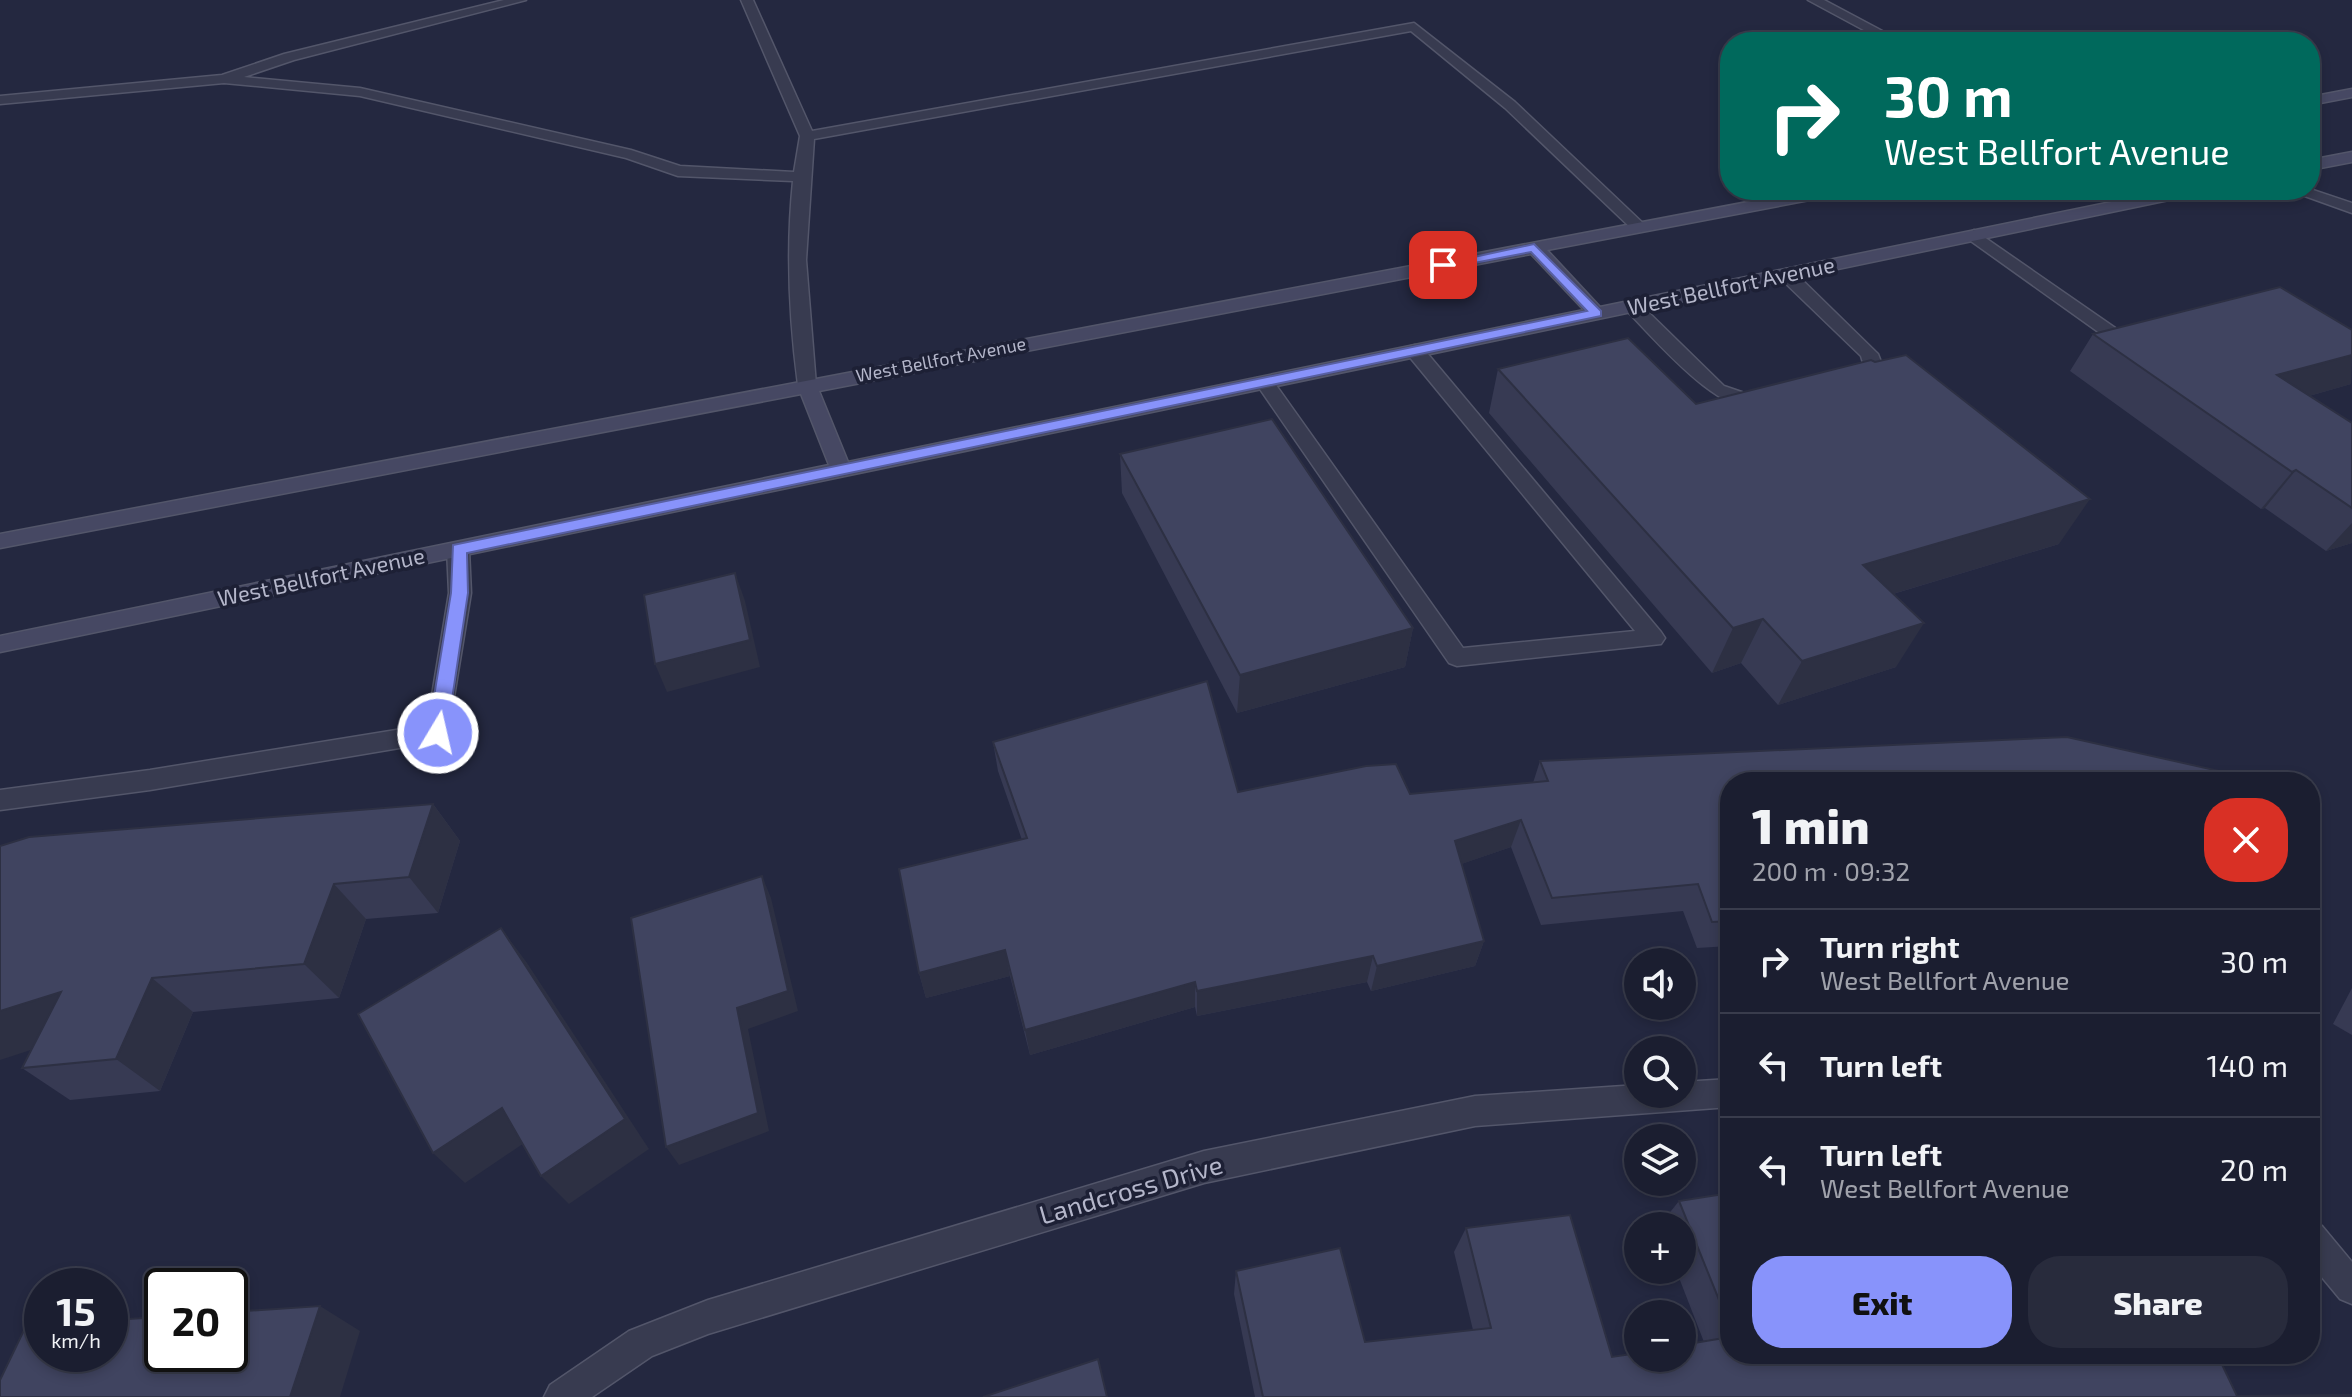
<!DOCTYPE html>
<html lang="en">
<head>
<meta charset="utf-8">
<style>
  :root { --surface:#1b1e30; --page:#282b3c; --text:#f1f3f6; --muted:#a0a2ab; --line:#393c4c; --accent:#8893fb }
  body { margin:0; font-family:"Exo 2",sans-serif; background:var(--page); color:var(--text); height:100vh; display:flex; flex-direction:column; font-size:30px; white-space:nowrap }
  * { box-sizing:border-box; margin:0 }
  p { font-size:26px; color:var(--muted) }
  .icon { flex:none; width:44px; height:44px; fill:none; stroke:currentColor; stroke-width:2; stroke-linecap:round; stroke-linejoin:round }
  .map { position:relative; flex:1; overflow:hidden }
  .details { position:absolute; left:1720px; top:772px; width:600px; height:592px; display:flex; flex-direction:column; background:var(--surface); border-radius:32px; box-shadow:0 4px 12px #0003,0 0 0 2px var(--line) }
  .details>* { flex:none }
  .guide { position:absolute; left:1720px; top:32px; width:600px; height:168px; border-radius:32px; box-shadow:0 4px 12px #0003,0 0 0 2px var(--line); background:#00695c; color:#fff; overflow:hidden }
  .fabs { position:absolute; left:1624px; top:948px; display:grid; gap:16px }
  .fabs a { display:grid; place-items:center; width:72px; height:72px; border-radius:50%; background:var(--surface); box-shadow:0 4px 12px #0003,0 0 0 2px var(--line); font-size:40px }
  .speed { position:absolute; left:24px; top:1268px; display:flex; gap:16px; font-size:40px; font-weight:700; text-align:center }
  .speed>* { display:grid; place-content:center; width:104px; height:104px; border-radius:50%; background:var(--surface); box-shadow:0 4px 12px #0003,0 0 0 2px var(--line); line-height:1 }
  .speed small { font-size:20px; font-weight:400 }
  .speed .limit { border:4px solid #111; border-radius:12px; background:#fff; color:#111 }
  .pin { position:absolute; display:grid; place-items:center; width:68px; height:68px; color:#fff; margin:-34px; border-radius:16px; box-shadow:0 4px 12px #0006 }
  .me { position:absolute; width:88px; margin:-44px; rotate:9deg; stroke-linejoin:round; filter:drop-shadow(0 0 6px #0008) }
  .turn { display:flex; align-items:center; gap:28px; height:168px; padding:0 32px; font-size:36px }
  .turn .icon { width:104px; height:104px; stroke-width:2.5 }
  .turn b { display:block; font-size:56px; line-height:68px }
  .round { display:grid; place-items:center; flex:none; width:84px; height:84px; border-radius:32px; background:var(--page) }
  .head { display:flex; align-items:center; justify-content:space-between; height:136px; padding:0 32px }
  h1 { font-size:48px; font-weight:800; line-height:60px }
  .primary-button { display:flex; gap:16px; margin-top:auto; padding:16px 32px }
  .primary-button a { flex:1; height:92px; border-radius:32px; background:var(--accent); color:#111; font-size:32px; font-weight:800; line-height:92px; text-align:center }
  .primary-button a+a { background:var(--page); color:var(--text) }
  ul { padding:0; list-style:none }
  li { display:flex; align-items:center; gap:24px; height:104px; padding:0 32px; border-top:2px solid var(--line) }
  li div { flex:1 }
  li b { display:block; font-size:30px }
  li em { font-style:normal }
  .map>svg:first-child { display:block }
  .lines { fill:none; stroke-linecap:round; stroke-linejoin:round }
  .service-casing { stroke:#53566a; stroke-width:3 }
  .minor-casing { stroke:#53566a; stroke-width:3 }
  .secondary-casing { stroke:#53566a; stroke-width:3 }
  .service { fill:#383b50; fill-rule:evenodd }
  .minor { fill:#383b50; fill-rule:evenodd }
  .secondary { fill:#464863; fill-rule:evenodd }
  .wall { fill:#373a53 }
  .shaded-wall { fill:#2d3043 }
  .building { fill:#404460; stroke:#2d3043; stroke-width:2 }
  .route { fill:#8893fb; stroke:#5860a3; stroke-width:2 }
  .labels { text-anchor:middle; stroke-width:7; stroke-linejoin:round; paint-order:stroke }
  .far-street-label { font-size:18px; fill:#b4b6ca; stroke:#1d2035 }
  .street-label { font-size:22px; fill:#b4b6ca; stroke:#1d2035 }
  .near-street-label { font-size:26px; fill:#b4b6ca; stroke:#1d2035 }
</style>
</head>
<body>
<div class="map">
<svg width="2352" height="1397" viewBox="0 0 2352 1397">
  <rect width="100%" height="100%" fill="#242840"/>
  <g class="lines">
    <!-- service casing -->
    <g class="service-casing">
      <g id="service">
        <path d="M504,0H526L294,60L244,77L360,88L631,150L680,166L794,172L800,136L741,0H753L812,131L1414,23L1515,102L1647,227L1645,230H1633L1505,108L1411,31L814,139L806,260L816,385L807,391L798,385C789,317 786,249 793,181L678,176L626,158L360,96L224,83L0,104V96L222,75L284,54Z"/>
        <path d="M2310,189L2352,203V213L2288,190Z"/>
        <path d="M1974,230L2137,343V351H2125L1968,239L1966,235Z"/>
        <path d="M1786,269L1792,270L1878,354L1883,367L1863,387H1849L1847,383L1864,366L1861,356L1780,278L1777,274Z"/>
        <path d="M1632,301L1638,302L1724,386L1768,401L1771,405L1768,409C1722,421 1656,340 1626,310L1623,306Z"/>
        <path d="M1415,345L1422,347L1661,632L1665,638L1661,644L1457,666L1449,663L1255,382L1257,378H1271L1463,648L1635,631L1408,355V347Z"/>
        <path d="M458,542L469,549L471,593L447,740L150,790L0,810V790L150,770L427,725L449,593L447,549Z"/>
      </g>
    </g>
    <!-- minor casing -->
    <g class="minor-casing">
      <g id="minor">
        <path d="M1808,0H1824L1903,42H1886Z"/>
        <path d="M1730,1079V1107L1475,1126L1204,1183L708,1334L652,1356L592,1397H544L550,1385L629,1331L708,1300L1204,1151L1475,1096L1638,1085V1094H1682V1082Z"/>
        <path d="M2310,1222L2322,1226L2352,1262V1304L2340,1299L2310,1263Z"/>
      </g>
    </g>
    <!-- secondary casing -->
    <g class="secondary-casing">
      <g id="secondary">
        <path d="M2352,89V97L2310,105V97Z"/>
        <path d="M2352,152V162L2310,170V160Z"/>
        <path d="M1811,190H1844L1836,195L1547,250L1600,307L2170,190H2201L2193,195L0,652V636L829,465L801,394L0,548V534ZM1531,254L1584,310L848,462L819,391Z"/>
      </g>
    </g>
    <!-- service -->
    <use href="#service" class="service"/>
    <!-- minor -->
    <use href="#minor" class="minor"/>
    <!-- secondary -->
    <use href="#secondary" class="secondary"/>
  </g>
  <!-- wall -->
  <g class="wall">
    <path d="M2093,334L2351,384L2309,396L2352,423V543L2326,551L2265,508L2261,509L2070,371Z"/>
    <path d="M1498,369L1696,404L2059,544L1893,594L1896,667L1778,705L1741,663L1712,673L1489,413Z"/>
    <path d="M1120,454L1413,628L1405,667L1237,713L1122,493Z"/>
    <path d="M993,742L1238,792L1410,794L1533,783L1540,761L1730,782V946L1697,948L1683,911L1541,925L1511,847L1461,864L1484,941L1475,966L1371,991L1367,982L1197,1016L1195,1007L1030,1055L1010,976L926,998L919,973L1022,840L998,771Z"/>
    <path d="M433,804L460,841L438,913L366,919L339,998L193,1012L160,1091L70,1100L22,1068L31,1050Z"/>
    <path d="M2352,988V1035L2333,1024Z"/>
    <path d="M1730,1193V1354L1842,1355L2237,1396L2352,1397H1255L1234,1294L1236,1271L1365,1342L1473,1330L1454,1252L1466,1228L1612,1357L1704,1342L1676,1270H1682V1226H1659L1679,1201Z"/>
  </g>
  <!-- shaded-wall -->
  <g class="shaded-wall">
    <path d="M2352,355L2351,384L2249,413L2277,375Z"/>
    <path d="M2296,470L2265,508L2261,509L2292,472Z"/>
    <path d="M2090,499L2059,544L1839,610L1863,565Z"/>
    <path d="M2352,523V543L2326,551Z"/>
    <path d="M735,573L745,601L760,667L667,692L655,664Z"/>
    <path d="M1763,619L1741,663L1712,673L1733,628Z"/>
    <path d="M1924,623L1896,667L1778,705L1802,661Z"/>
    <path d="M1413,628L1405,667L1237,713L1240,675Z"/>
    <path d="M433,804L460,841L438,913L409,877Z"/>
    <path d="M1521,820L1511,847L1447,869L1455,841Z"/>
    <path d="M762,876L771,898L798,1011L748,1029L769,1131L679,1165L666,1147L737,1008Z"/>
    <path d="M334,884L366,919L339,998L304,964Z"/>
    <path d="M501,928L527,963L649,1149L569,1204L541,1176Z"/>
    <path d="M1484,941L1475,966L1371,991L1377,966Z"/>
    <path d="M1005,950L1010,976L926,998L919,973Z"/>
    <path d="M1373,956L1367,982L1197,1016V991Z"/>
    <path d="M152,978L193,1012L160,1091L116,1059Z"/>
    <path d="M1195,982V1007L1030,1055L1025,1030Z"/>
    <path d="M61,992L105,1026L0,1060V1011Z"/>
    <path d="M502,1108L530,1139L465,1183L433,1153Z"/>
    <path d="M320,1306L360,1331L340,1397H290Z"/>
  </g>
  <!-- building -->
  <g class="building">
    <path d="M2280,287L2352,330V355L2277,375L2352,423V508L2296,470L2292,472L2093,334Z"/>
    <path d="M1628,338L1696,404L1871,360L1875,362L1906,355L2090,499L1863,565L1924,623L1802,661L1763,619L1733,628L1498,369Z"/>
    <path d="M1272,419L1413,628L1240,675L1120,454Z"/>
    <path d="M735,573L750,640L655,664L644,595Z"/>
    <path d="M1207,681L1238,792L1366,766L1396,764L1410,794L1548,781L1540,761L2067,737L2237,775L2238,782H1730V921L1712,922L1698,884L1552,898L1521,820L1455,841L1484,941L1377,966L1373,956L1197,991L1195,982L1025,1030L1005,950L919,973L899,869L1027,838L993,742Z"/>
    <path d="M433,804L409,877L334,884L304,964L152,978L116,1059L22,1068L61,992L0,1011V846L29,837Z"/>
    <path d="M762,876L788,991L737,1008L758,1113L666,1147L631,918Z"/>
    <path d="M501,928L625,1119L541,1176L502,1108L433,1153L358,1014Z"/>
    <path d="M1730,1193V1327L1679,1201Z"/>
    <path d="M1570,1215L1612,1357L1638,1353V1358H1682V1345L1730,1337V1354H1841L1842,1355L1849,1354H2217L2237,1396L2352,1395V1397H1263L1236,1271L1340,1248L1365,1342L1491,1328L1466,1228Z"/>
    <path d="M320,1306L290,1397H0V1380L26,1326L42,1325V1354H110V1320L162,1317V1354H230V1312Z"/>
    <path d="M1098,1359L1107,1397H983Z"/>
  </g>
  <!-- route -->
  <path class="route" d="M1534,244L1601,311V316L467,553L468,593L447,733L438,740L428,733L451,593L453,545L1587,311L1531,252L1443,269L1437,265Z"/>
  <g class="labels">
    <!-- far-street labels -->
    <g class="far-street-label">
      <text transform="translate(941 360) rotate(-11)" y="6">West Bellfort Avenue</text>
    </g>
    <!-- street labels -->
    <g class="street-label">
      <text transform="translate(1731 286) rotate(-12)" y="8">West Bellfort Avenue</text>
      <text transform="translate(321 577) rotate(-12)" y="8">West Bellfort Avenue</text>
    </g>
    <!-- near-street labels -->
    <g class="near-street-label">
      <text transform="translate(1131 1190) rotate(-16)" y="9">Landcross Drive</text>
    </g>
  </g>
</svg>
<div class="fabs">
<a><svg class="icon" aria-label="sound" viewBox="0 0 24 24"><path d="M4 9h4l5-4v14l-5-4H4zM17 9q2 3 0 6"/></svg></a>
<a><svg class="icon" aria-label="search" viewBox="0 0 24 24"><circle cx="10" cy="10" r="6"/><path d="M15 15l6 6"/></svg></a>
<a><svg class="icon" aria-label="layers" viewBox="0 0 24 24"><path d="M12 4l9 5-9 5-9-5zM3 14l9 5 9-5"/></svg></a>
<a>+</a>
<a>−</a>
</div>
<div class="speed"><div>15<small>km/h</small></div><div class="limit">20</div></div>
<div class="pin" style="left:1443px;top:265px;background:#d93025"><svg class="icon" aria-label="arrive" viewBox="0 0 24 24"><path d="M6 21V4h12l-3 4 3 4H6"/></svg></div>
<svg class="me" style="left:438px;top:733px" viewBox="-20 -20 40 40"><circle r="17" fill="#8893fb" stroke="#fff" stroke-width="3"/><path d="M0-11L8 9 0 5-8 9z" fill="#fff"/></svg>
<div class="guide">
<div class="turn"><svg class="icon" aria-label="right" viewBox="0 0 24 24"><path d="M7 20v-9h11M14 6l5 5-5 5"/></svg><div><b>30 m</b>West Bellfort Avenue</div></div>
</div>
<section class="details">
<div class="head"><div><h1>1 min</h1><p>200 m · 09:32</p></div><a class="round" style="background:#d93025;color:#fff"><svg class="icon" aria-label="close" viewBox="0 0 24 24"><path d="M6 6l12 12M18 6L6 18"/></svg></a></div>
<ul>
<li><svg class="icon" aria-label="right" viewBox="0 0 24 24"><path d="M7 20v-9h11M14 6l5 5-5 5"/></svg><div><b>Turn right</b><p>West Bellfort Avenue</p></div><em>30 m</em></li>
<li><svg class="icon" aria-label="left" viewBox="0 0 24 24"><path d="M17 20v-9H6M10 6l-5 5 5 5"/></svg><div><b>Turn left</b></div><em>140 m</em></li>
<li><svg class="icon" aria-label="left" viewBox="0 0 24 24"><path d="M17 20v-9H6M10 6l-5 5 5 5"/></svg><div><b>Turn left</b><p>West Bellfort Avenue</p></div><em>20 m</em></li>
</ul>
<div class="primary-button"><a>Exit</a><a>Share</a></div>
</section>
</div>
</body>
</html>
